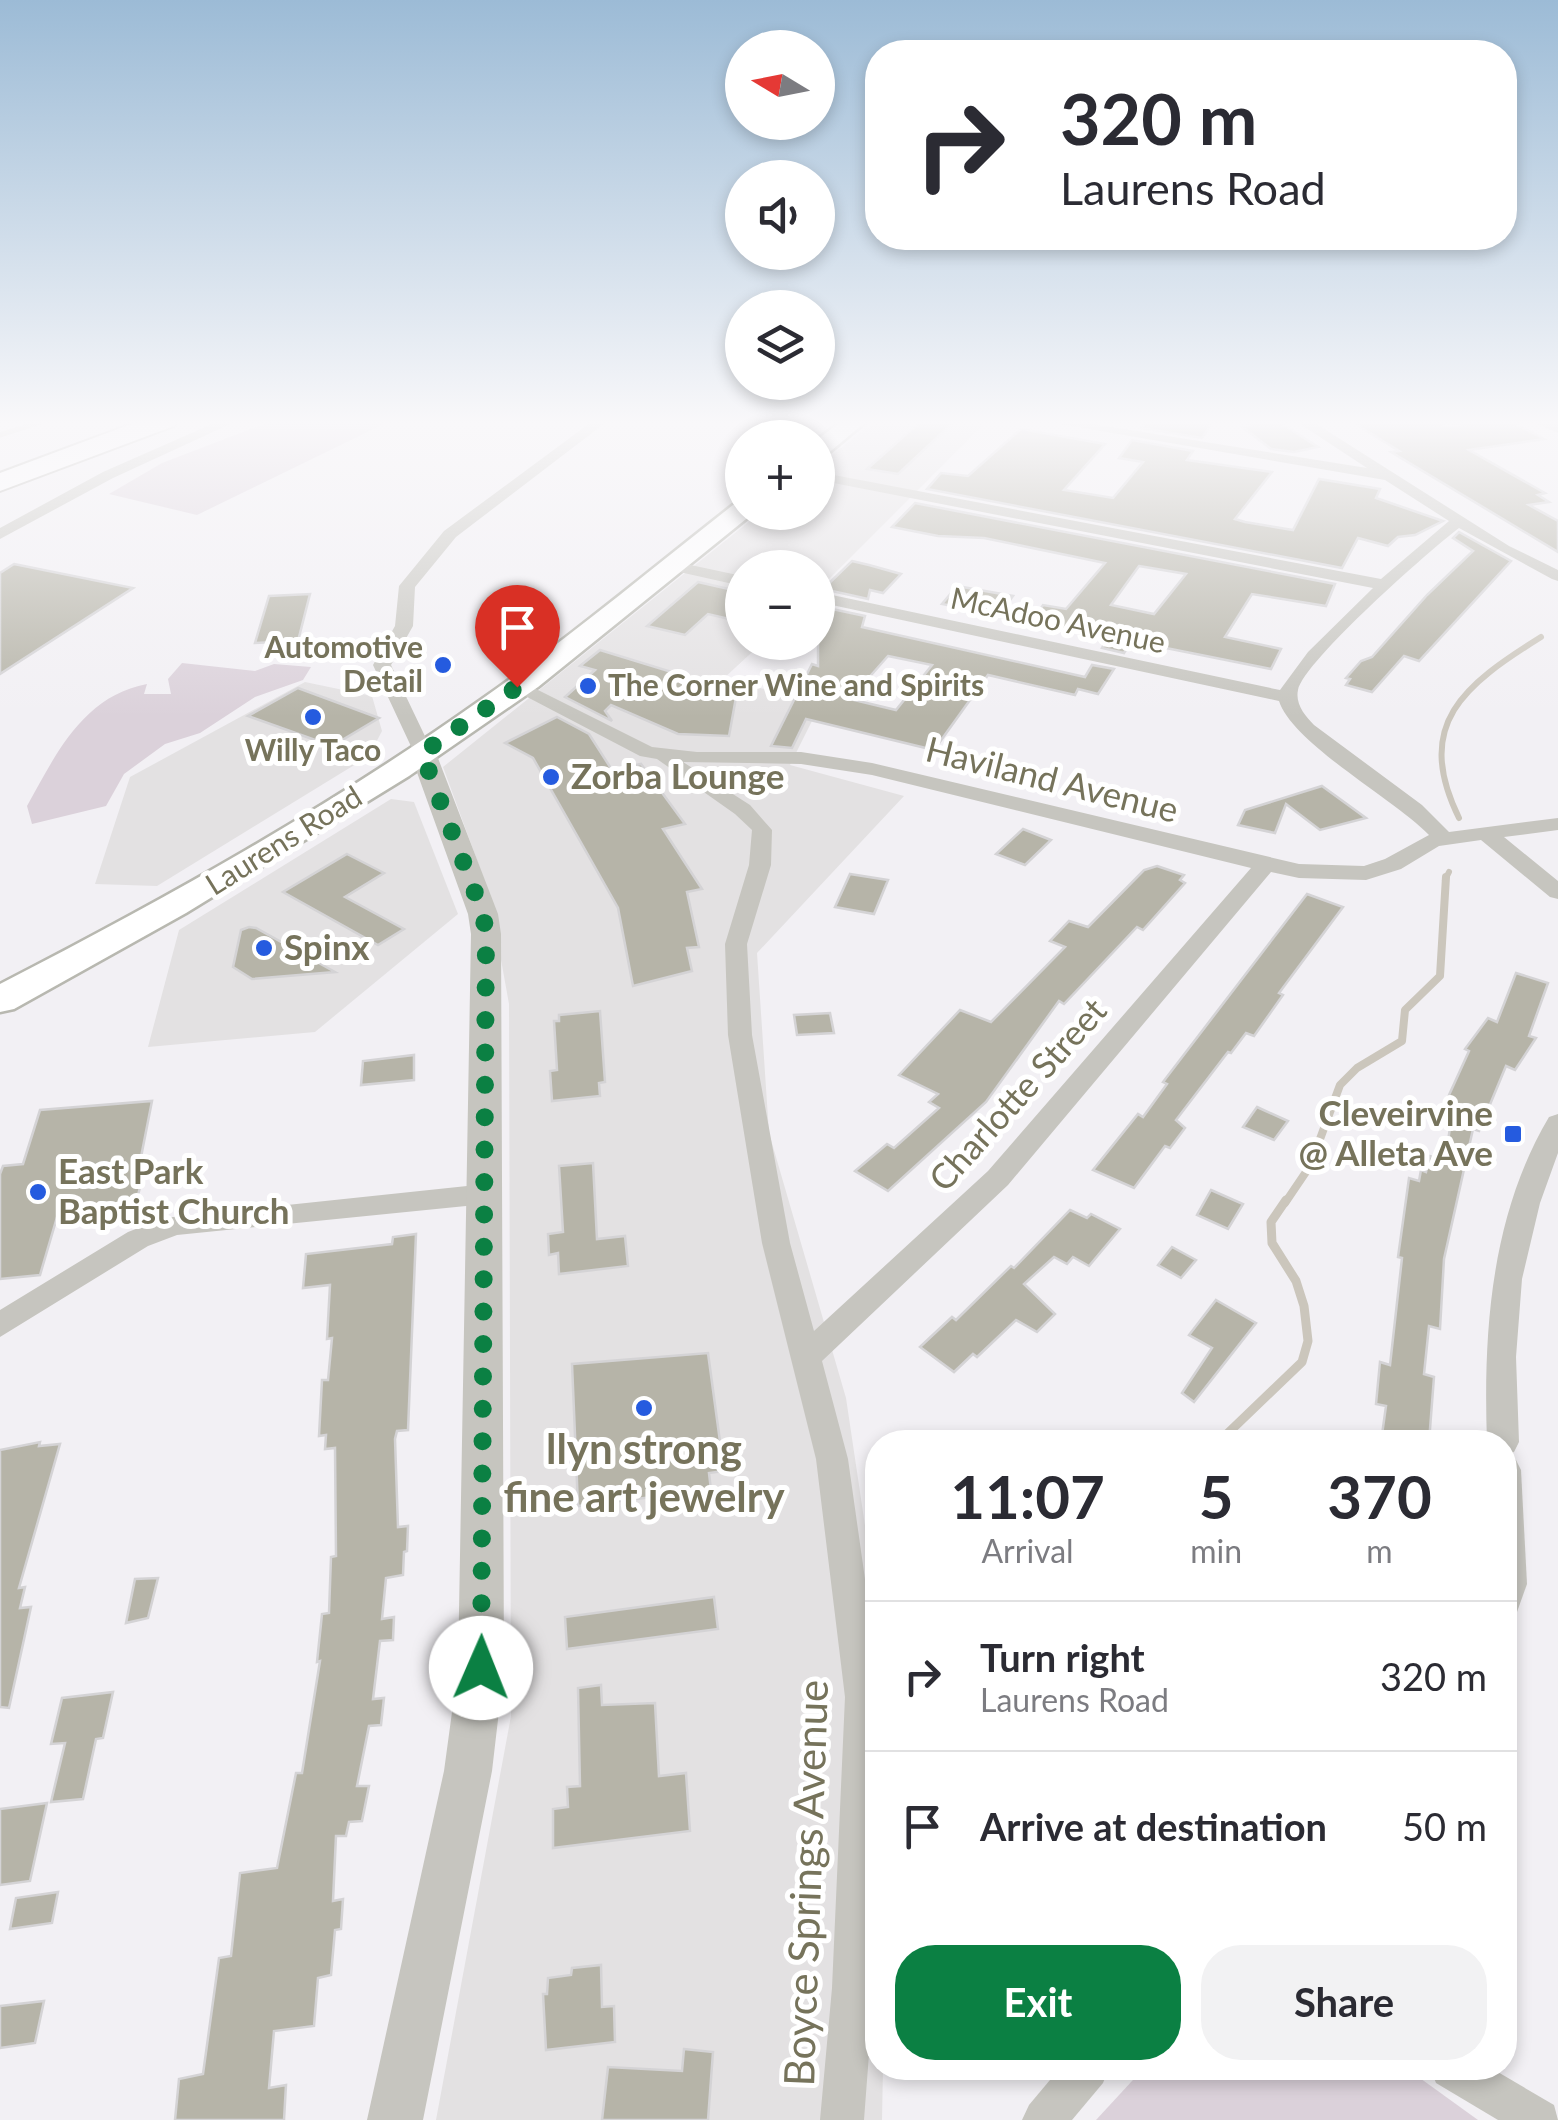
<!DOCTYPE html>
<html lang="en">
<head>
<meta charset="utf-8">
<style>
  :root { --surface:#fff; --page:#f2f2f3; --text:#2b2b33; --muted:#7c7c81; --line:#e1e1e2; --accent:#0b8043 }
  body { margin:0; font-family:Lato,sans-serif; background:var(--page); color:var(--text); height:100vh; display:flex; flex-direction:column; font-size:38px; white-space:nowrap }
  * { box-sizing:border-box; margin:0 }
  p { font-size:32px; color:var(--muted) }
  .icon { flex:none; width:55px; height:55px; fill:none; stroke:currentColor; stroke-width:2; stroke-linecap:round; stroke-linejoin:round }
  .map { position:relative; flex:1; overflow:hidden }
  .panel { position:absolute; left:865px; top:1430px; width:652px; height:650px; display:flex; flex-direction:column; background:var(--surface); border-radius:40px; box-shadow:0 5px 15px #0003 }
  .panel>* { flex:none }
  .banner { position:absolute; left:865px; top:40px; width:652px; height:210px; border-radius:40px; box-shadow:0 5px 15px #0003; background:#fff; color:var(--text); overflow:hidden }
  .needle { width:65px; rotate:280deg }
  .fabs { position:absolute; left:725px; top:30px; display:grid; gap:20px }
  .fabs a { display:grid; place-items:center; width:110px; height:110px; border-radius:50%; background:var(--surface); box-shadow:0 5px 15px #0003; font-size:50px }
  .pin { position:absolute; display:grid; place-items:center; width:85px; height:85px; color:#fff; margin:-102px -42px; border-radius:50% 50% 50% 0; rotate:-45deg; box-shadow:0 0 10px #0007 }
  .pin .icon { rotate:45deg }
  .me { position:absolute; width:110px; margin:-55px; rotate:1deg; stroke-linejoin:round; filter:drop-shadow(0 0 8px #0008) }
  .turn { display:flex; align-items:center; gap:35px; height:210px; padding:0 30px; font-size:45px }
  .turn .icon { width:130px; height:130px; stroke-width:2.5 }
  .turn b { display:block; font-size:70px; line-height:85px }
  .eta { display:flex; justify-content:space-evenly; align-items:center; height:170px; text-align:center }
  .eta b { font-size:60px; font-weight:700; line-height:70px }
  .primary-button { display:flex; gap:20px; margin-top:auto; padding:20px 30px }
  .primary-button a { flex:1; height:115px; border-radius:40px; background:var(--accent); color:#fff; font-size:40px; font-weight:700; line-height:115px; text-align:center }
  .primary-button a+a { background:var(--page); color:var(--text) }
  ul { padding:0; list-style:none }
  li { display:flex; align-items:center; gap:30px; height:150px; padding:0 30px; border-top:2px solid var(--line) }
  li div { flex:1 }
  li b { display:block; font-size:38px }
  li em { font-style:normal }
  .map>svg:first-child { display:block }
  .built { fill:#e3e1e2 }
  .green { fill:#dbd1da }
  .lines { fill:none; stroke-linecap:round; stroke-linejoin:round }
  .stream-far3 { stroke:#cbc6bc; stroke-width:5 }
  .stream-far2 { stroke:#cbc6bc; stroke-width:6 }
  .stream-far1 { stroke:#cbc6bc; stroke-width:8 }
  .stream { stroke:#cbc6bc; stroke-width:9 }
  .building { fill:#b6b4a8; stroke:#d4d3d5; stroke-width:2.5; fill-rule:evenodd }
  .primary-casing { stroke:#b8b8b0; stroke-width:5 }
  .motorway-casing { stroke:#b6b5ae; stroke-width:4 }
  .minor { fill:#c6c5bf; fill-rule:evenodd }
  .tertiary { fill:#c6c5bf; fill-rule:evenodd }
  .primary { fill:#fff; fill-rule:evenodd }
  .motorway { fill:#fff; fill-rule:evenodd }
  .route { stroke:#0b8043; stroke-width:18; stroke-dasharray:0 32.4 }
  .poi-dot { fill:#255bdf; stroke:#fff; stroke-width:4 }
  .labels { text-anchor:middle; stroke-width:10; stroke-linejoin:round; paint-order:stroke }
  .far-street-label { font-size:30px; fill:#76735b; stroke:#fff }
  .far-poi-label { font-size:30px; font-weight:bold; fill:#76735b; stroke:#fff; text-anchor:end }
  .poi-label { font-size:35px; font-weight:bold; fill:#76735b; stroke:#fff; text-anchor:start }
  .street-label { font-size:35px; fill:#76735b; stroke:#fff }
  .near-poi-label { font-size:42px; font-weight:bold; fill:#76735b; stroke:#fff }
  .near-street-label { font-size:42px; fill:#76735b; stroke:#fff }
</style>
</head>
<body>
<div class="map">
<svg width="1558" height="2120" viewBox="0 0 1558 2120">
  <rect width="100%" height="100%" fill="#f2f0f4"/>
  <!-- built -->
  <g class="built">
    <path d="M877,420H988L818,590V568H742V642L762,643L723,679L821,703L790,765L904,796L757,953L769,1133L846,1398L877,1606L878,2068H883L882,2120H436L511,1716L509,1004L489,893L443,767L760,513L818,512V466Z"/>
    <path d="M305,682L372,696L382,731L369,756L157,886L95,884L130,777Z"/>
    <path d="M391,799L414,802L458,914L315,1032L148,1047L179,930Z"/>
  </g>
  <!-- green -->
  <g class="green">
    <path d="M274,420H392L197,515L109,494L162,463Z"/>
    <path d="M182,663L255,671L274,664L311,667L303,680L255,697L200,733L165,744L124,774L106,806L32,824L27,806C56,754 83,696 147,684L144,694H171L168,679Z"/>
    <path d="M1144,2068H1406L1478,2120H1096Z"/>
  </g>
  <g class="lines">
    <!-- stream-far3 -->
    <path class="stream-far3" d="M0,435L46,420"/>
    <!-- stream-far2 -->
    <g class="stream-far2">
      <path d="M1459,818C1413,724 1464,685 1541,637"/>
      <path d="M1445,880L1449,872"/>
    </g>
    <!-- stream-far1 -->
    <path class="stream-far1" d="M1285,1203L1310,1166L1340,1085L1357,1068L1402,1041L1405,1010L1440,976L1446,877"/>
    <!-- stream -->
    <path class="stream" d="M1204,1442L1227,1434L1302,1362L1308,1341L1304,1306L1296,1281L1272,1243L1271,1222L1286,1200"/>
  </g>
  <!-- building -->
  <g class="building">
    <path d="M922,420H956L898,474L867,469Z"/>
    <path d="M1147,420H1177L1211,425L1202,438L1141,428Z"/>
    <path d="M1383,420H1434L1446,426L1509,420L1544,439L1469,450L1545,493L1538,495L1549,502L1529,505L1558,521V552L1391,452L1399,451L1354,423Z"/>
    <path d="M1276,421L1284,425L1318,447L1294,452L1271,449L1241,426Z"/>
    <path d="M1021,429L1105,444L1064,490L1113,498L1143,462L1119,458L1132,440L1193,451L1187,460L1272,472L1235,519L1245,522L1293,530L1319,479L1380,489L1376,498L1443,521L1415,535L1398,537L1388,546L1358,538L1342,568L927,489L941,473L968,476Z"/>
    <path d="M915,503L1335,584L1326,606L1252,594L1225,637L1281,649L1271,669L1161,647L1129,645L1124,653L1102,648L1107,639L1031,623L1043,605L1066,609L1105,563L984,538L938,536L892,527ZM1139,566L1186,574L1154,614L1111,605Z"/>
    <path d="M1459,532L1511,561L1419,661L1404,656L1372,692L1346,685L1350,679L1346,678L1361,661L1372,657L1427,595L1473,551L1453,538Z"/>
    <path d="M852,561L869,565L901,574L883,593L870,590L868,599L823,589Z"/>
    <path d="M14,564L133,588L0,674V573Z"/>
    <path d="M698,582L742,592V622L708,614L685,635L647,626Z"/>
    <path d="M957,586L1013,596L999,615L942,604Z"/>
    <path d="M310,594L298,641L255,643L269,596Z"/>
    <path d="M818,606L865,616L862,627L1085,677L1092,665L1114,669L1098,694L1078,689L1075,695L988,675L934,750L806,719L792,748L771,746L812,664L818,666ZM888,656L932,665L896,710L850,699Z"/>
    <path d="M600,650L737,692L729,736L678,734L611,705L605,711L612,721L565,697L595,670L580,666Z"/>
    <path d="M298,688L379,718L332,746L248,716Z"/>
    <path d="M557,717L589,734L612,770L641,764L685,824L663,829L702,889L687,892L699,947L687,948L692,971L633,986L618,908L533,758L505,743Z"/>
    <path d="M1322,786L1366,818L1320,830L1286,804L1275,833L1238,825L1245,810Z"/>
    <path d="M1023,829L1051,840L1025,865L996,854Z"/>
    <path d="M347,854L384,873L345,897L404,929L378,945L283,892Z"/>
    <path d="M1157,866L1184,875L1180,880L1185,883L1143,930L1137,927L1064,1004L1059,1001L986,1102L888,1191L855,1171L887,1144L894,1148L939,1108L929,1102L938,1094L899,1075L960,1010L991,1022L1065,947L1050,941L1069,921L1088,927L1144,870Z"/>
    <path d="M850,874L888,880L874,914L835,907Z"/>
    <path d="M1307,894L1343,907L1279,993L1283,995L1254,1036L1246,1033L1231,1053L1228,1052L1176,1120L1185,1128L1170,1148L1165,1146L1134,1188L1093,1170L1138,1114L1143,1117L1167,1084L1163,1082Z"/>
    <path d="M249,927L256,928L335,972L252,979L233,967L241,930Z"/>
    <path d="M1516,973L1548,983L1529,1036L1536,1038L1515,1070L1506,1066L1479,1131L1473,1129L1444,1259L1440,1329L1429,1326L1424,1374L1434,1377L1429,1442H1381L1386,1406L1376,1404L1380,1362L1390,1365L1402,1258L1398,1257L1409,1178L1419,1181L1421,1170L1426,1172L1430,1156L1445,1161L1451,1121L1439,1117L1469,1051L1465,1049L1488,1018L1497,1022Z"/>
    <path d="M600,1011L605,1082L599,1083L600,1096L552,1101L550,1071L557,1070L554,1021H559V1015Z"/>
    <path d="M830,1013L834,1033L797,1035L794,1015Z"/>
    <path d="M414,1055V1080L361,1085L363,1061Z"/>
    <path d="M152,1101L141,1157L148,1156L137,1199L121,1200L119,1208L58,1214L40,1275L0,1279V1174L3,1166L23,1164L40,1110Z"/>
    <path d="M1257,1107L1288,1121L1274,1140L1243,1127Z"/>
    <path d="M593,1163L597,1239L625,1236L628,1266L559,1274L558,1253L549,1255L548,1234L563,1232L559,1166Z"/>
    <path d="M1211,1190L1243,1204L1228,1229L1197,1215Z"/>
    <path d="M1070,1210L1087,1218L1091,1214L1120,1229L1089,1266L1073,1257L1067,1264L1054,1257L1024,1284L1055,1314L1037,1332L1016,1320L977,1357L973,1354L954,1372L920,1347L952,1317L956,1320L1011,1266L1014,1268Z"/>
    <path d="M416,1234L408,1430L397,1431L395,1439L398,1527L408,1526L407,1551L404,1552L403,1575L386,1578L382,1619L394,1617L393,1640L380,1641L373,1699L384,1698L381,1725L369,1726L357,1786H369L362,1821L349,1822L346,1836H336L333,1901L343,1899L341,1929L335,1930L331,1975L318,1978L314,2026L274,2031L269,2088L286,2085L284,2120H175L179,2079L203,2074L219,1958L231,1956L240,1873L277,1868L296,1773H302L320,1661L317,1662L322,1614L329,1613L331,1557L336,1556L335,1448L325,1449L326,1435L319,1436L322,1380H328L332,1338L327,1339L330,1285L303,1288L306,1254L392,1244L393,1237Z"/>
    <path d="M1172,1247L1196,1260L1181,1278L1158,1265Z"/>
    <path d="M1216,1300L1256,1323L1194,1402L1182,1393L1212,1348L1189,1335Z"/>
    <path d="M708,1353L724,1471L709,1473L711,1490L578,1506L572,1364Z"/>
    <path d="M40,1442L39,1446L60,1444L19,1588L25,1587L20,1608L31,1607L23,1644L9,1708L0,1707V1450Z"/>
    <path d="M158,1578L148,1618L126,1623L135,1579Z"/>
    <path d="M714,1597L718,1629L567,1649L565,1617Z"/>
    <path d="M601,1685L602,1705L655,1703L659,1776L686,1773L690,1831L553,1848V1809L568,1807L567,1787L580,1786L578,1688Z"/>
    <path d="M113,1692L103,1738L96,1739L83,1799L51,1802L65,1743L51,1744L62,1698Z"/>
    <path d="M47,1803L30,1881L0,1885V1809Z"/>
    <path d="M58,1892L52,1923L10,1929L16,1898Z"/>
    <path d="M601,1965L602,2007L614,2006L615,2042L546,2050L543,1994H547L548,1978L571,1975L572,1968Z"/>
    <path d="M44,2001L35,2043L0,2048V2006Z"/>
    <path d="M684,2049L713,2052L708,2120H602L608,2067L682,2071Z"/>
  </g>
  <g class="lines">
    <!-- primary casing -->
    <g class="primary-casing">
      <g id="primary">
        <path d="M843,420H868L826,455L818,457V439Z"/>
        <path d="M742,503V512H753L751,515L538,687L409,776L186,913L14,1009L0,1012V984C165,899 330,807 482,699C569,638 650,570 733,505Z"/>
      </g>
    </g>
    <!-- motorway casing -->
    <g class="motorway-casing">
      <path id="motorway" d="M142,420H178L174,426L0,491V473Z"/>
    </g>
    <!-- minor -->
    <g class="minor">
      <path d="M221,420H239L113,478L0,539V528L103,472Z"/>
      <path d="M594,420H609L456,537L415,587L413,626L391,665L433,753L423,759L416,757L373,665L395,626L399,586L444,531Z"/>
      <path d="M1037,420H1068L1367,468L1294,420H1310L1509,546L1558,570V581L1552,579L1459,528C1431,549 1304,661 1298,690C1295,704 1305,716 1314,725L1422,805L1449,832L1558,818V830L1504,837L1558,881V899L1550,897L1481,840L1439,846L1401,869L1366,880L1299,878L1271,872L1008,1185L822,1361L848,1459L878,1671L874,1988L864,2120H820L832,1988L845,1697L816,1459L762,1243L728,1035L725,944L749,865L752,830L735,814L657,759L640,756L508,687L517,681L524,683L652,747L697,752H801L872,763L1299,864L1364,866L1385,859L1429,835C1393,798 1293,744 1279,701L818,602V592L1280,690L1308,652L1373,588L818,480V472L1381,579L1449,521L1385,480ZM683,762L801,764L872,775L1251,868L988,1171L814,1331L790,1243L752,1035L747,944L771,865L772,830L750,805Z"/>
      <path d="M1533,420L1558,424V433L1535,423Z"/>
      <path d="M672,561L742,576V586L666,569V563Z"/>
      <path d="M1558,1114V1153L1540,1203L1522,1279L1516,1357L1519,1442L1514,1452L1505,1455V1442H1487C1483,1331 1491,1215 1549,1117Z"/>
      <path d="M486,1184L496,1187L500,1194L496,1201L486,1204L177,1235L148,1246L0,1337V1310L128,1232L164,1218Z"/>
      <path d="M1505,1456L1516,1460L1521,1470L1527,1584L1517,1612L1505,1617Z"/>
      <path d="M1060,2068H1109L1103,2083L1072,2120H1022L1029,2105Z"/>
      <path d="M1430,2068H1491L1554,2105L1558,2120H1498L1436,2083Z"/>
    </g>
    <!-- tertiary -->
    <path class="tertiary" d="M423,745L436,753L498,914L501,934L504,1668L492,1771L423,2120H367L444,1771L458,1668L471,934L468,914L410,753Z"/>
    <!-- primary -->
    <use href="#primary" class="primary"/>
    <!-- motorway -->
    <use href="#motorway" class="motorway"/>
  </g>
  <!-- sky -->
  <linearGradient id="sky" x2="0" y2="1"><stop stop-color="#9cbbd6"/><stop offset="0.59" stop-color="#f9f8fa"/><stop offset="1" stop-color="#f9f8fa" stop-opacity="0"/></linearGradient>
  <rect width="1558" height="717" fill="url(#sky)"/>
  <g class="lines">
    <!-- route -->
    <path class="route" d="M481,1668L486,934L483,914L422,753L517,687"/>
  </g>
  <!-- markers -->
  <g class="poi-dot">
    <circle cx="443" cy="665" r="10"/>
    <circle cx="588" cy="686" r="10"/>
    <circle cx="313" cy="717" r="10"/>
    <circle cx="551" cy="777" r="10"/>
    <circle cx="264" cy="948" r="10"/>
    <rect x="1503" y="1124" width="20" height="20" rx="5"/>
    <circle cx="38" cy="1192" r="10"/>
    <circle cx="644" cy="1408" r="10"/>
  </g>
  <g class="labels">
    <!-- far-street labels -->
    <g class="far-street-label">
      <text transform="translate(1058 621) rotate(12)" y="10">McAdoo Avenue</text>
      <text transform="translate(284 841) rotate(-32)" y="10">Laurens Road</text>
    </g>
    <!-- far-poi labels -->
    <g class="far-poi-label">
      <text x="423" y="658">Automotive<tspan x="423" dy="34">Detail</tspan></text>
      <text x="608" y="696" text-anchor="start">The Corner Wine and Spirits</text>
      <text x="313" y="761" text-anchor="middle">Willy Taco</text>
    </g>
    <!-- poi labels -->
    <g class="poi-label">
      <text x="571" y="789">Zorba Lounge</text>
      <text x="284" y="960">Spinx</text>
      <text x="1493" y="1126" text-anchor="end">Cleveirvine<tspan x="1493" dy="40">@ Alleta Ave</tspan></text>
      <text x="58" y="1184">East Park<tspan x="58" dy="40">Baptist Church</tspan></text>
    </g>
    <!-- street labels -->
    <g class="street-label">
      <text transform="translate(1052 780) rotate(14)" y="12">Haviland Avenue</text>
      <text transform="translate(1018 1095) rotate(-48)" y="12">Charlotte Street</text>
    </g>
    <!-- near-poi labels -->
    <g class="near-poi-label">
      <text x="644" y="1464">llyn strong<tspan x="644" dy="48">fine art jewelry</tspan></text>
    </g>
    <!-- near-street labels -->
    <g class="near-street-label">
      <text transform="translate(806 1883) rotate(-88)" y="15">Boyce Springs Avenue</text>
    </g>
  </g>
</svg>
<div class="fabs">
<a><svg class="needle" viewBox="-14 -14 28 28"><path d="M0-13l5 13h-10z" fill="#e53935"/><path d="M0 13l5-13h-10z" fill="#7c7c81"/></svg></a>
<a><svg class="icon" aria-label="sound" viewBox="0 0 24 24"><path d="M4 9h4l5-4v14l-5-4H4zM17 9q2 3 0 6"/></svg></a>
<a><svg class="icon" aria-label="layers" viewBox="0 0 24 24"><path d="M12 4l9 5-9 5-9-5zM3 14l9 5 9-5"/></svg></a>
<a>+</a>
<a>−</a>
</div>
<div class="pin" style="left:517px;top:687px;background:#d93025"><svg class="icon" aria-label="arrive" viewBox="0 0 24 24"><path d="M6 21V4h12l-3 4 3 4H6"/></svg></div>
<svg class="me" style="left:481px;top:1668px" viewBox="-20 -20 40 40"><circle r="19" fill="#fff"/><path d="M0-13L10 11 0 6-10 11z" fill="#0b8043"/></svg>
<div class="banner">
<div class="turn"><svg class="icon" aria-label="right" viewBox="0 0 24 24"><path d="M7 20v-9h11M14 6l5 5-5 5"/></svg><div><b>320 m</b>Laurens Road</div></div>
</div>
<section class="panel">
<div class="eta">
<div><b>11:07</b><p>Arrival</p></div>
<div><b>5</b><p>min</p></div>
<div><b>370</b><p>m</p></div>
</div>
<ul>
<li><svg class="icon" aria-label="right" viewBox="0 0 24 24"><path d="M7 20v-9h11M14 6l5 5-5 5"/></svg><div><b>Turn right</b><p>Laurens Road</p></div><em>320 m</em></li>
<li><svg class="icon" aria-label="arrive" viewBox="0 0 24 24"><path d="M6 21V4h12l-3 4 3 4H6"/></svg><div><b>Arrive at destination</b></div><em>50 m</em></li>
</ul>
<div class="primary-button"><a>Exit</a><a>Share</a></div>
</section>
</div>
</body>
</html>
